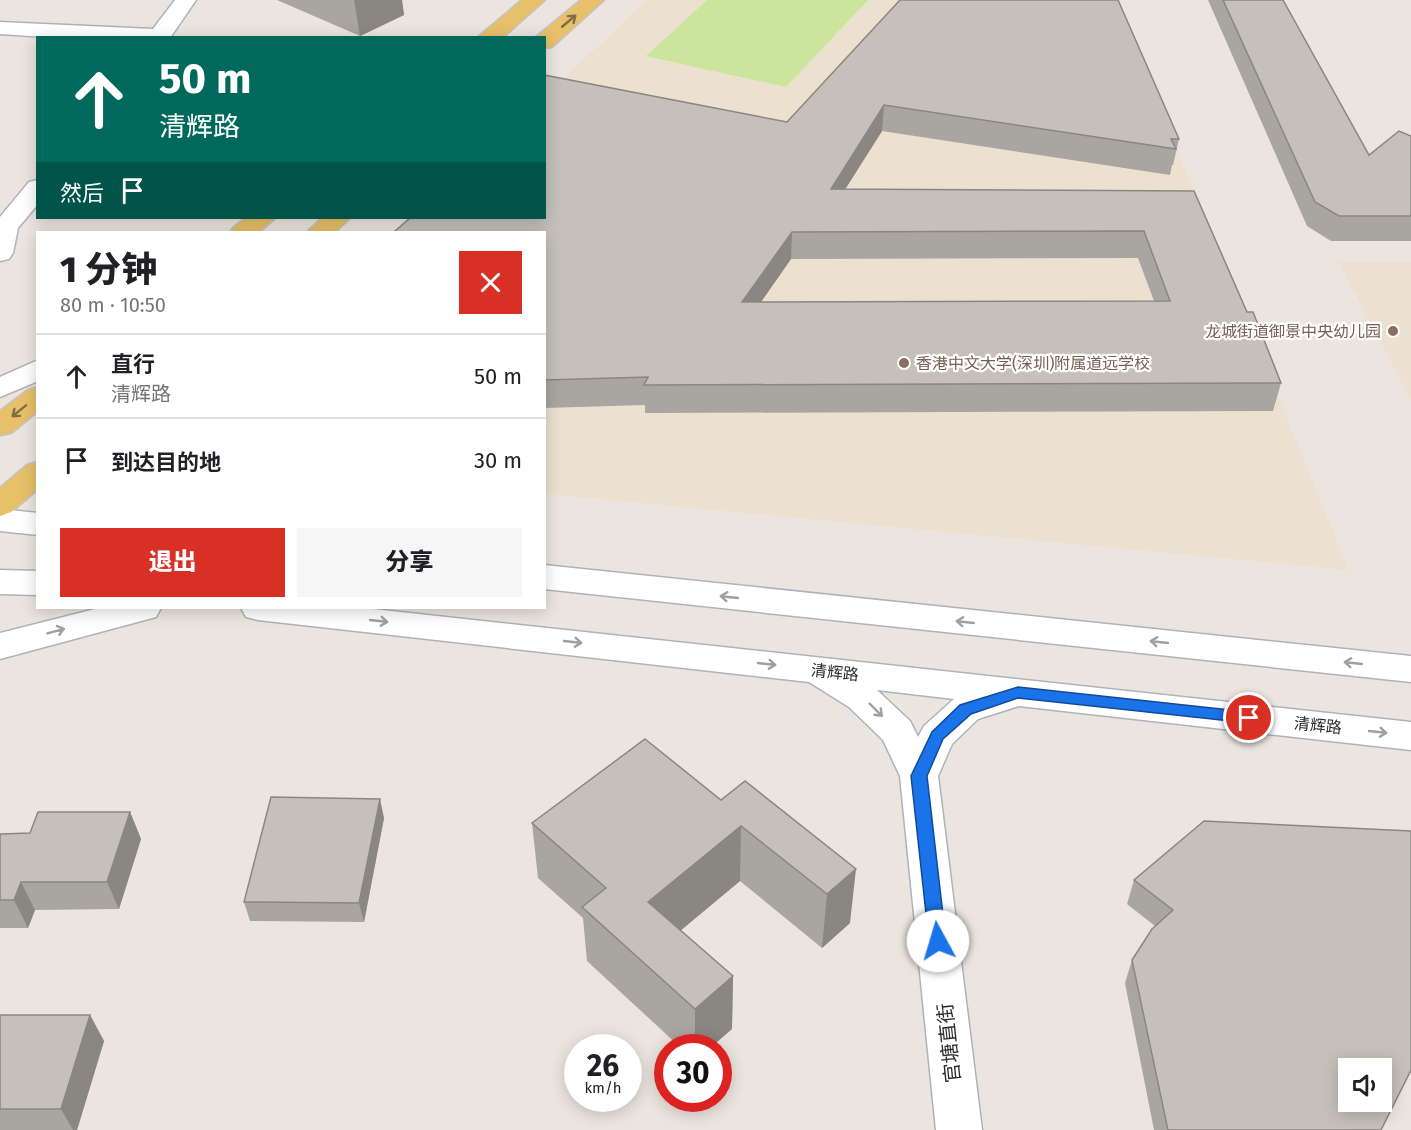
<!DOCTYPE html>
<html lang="zh">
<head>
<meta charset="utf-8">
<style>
  :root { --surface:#fff; --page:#f6f6f6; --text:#202124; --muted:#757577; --line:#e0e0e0; --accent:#d93025 }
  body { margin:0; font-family:"Fira Sans","Noto Sans SC",sans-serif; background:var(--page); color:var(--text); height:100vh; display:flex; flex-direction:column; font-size:22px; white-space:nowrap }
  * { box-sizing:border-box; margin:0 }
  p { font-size:20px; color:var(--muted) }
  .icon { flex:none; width:33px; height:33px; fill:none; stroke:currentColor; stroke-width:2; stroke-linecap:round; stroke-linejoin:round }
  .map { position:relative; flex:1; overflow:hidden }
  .panel { position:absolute; left:36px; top:231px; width:510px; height:378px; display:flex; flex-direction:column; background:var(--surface); border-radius:0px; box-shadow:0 3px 15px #0003 }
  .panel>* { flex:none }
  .hud { position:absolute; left:36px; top:36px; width:510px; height:183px; border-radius:0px; box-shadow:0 3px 15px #0003; background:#00695c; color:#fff; overflow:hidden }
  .tools { position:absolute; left:1338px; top:1058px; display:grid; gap:12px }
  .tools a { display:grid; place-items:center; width:54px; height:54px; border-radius:0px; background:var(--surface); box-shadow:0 3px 15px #0003; font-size:30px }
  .speed { position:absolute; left:564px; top:1034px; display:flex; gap:12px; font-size:30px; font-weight:700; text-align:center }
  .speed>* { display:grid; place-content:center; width:78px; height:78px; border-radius:50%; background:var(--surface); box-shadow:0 3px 15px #0003; line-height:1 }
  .speed small { font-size:15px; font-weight:400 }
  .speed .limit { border:9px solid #d22; background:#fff; color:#111 }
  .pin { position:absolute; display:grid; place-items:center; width:51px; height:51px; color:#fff; margin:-26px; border:3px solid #fff; border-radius:50%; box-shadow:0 2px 6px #0007 }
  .me { position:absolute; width:66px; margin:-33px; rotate:354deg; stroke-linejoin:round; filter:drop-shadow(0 0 4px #0008) }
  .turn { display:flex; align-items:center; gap:21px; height:126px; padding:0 24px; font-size:27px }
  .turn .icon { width:78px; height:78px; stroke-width:2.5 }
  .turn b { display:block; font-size:42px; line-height:51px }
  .then { display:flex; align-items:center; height:57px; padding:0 24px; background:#0003; gap:12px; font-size:22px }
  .round { display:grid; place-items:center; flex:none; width:63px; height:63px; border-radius:0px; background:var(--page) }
  .headline { display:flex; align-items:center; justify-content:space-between; height:102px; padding:0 24px }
  h1 { font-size:36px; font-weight:800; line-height:45px }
  .action { display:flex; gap:12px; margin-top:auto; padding:12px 24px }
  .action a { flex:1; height:69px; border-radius:0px; background:var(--accent); color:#fff; font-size:24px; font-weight:800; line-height:69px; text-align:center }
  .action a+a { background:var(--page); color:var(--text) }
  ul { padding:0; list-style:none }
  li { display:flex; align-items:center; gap:18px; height:84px; padding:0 24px; border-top:2px solid var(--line) }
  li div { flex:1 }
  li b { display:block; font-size:22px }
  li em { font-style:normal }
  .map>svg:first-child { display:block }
  .education { fill:#ece1cf }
  .pitch { fill:#cbe59c }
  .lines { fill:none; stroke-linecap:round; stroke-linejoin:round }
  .minor-casing { stroke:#afb2bb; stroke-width:3 }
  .major-casing { stroke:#c4c4c4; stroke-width:3 }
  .minor { fill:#fff; fill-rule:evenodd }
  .major { fill:#e7c169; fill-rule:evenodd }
  .wall { fill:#a9a5a0; fill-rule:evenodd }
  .shaded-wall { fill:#8a8682 }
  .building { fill:#c5c0ba; stroke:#8a8682; stroke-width:1.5; fill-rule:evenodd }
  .oneway { stroke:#806e47 }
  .oneway2 { stroke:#a0a0a0 }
  .route { fill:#1a73e8; stroke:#114b97; stroke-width:1.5 }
  .education-dot { fill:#8d6e63; stroke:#fff; stroke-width:2 }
  .labels { text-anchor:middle; stroke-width:4.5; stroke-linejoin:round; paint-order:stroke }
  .education-label { font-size:16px; fill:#785e54; stroke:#fff; text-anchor:end }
  .street-label { font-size:16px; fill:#2b2b2b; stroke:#fff }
  .near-street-label { font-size:20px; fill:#2b2b2b; stroke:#fff }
</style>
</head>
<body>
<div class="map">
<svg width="1411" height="1130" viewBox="0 0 1411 1130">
  <rect width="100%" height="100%" fill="#ece5df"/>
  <!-- education -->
  <g class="education">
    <path d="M647,0H1115L1349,570L545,494L544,232H398L544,218L545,96Z"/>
    <path d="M1339,262H1411V400Z"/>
  </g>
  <!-- pitch -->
  <path class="pitch" d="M707,0H868L786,87L646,56Z"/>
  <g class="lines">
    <!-- minor casing -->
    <g class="minor-casing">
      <g id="minor">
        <path d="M175,0H196L170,38H61L0,34V22L153,29Z"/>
        <path d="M38,180V204L18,228L13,253L9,259L0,261V217L29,182Z"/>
        <path d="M38,360V381L0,397V377Z"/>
        <path d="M0,509L38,513V535L0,531Z"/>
        <path d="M544,565L1411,656V682L544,589Z"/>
        <path d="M0,570L38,571V595L0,594Z"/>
        <path d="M99,608H161L156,617L0,659V633Z"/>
        <path d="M241,608H364L1411,722V750L1019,706L978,719L952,744L938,776L982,1130H936L900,776L883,740L849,707L809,682L258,620L246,617ZM877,690L954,699L924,726L918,737L910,721Z"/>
      </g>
    </g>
    <!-- major casing -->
    <g class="major-casing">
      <g id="major">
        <path d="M522,0H545L502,38H477Z"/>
        <path d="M581,0H604L552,47L544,48V38L536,37Z"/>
        <path d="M246,218H275L259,232H230L234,227Z"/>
        <path d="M322,218H350L335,232H307Z"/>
        <path d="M38,387V411L11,433L0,435V411L28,390Z"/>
        <path d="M38,462V489L11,512L0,516V488L27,465Z"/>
      </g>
    </g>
    <!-- minor -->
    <use href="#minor" class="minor"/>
    <!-- major -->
    <use href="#major" class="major"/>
  </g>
  <!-- wall -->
  <g class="wall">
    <path d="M277,0H402L404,15L360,36Z"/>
    <path d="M900,0L1179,139L1173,165H1172L1170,175L882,131L845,189L1194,191L1247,312L1281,383L1273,411L645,413V405L544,408V232L787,122ZM1138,258L1154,301L761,302L791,259Z"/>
    <path d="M1208,0H1283L1369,155L1411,136V241H1331L1307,226Z"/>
    <path d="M745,781L850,923L822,948L740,881L680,931L733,976L732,1029L711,1047H680L587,961L583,918L538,878L532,823L721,800Z"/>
    <path d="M130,812L141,839L119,909L35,910L28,928H0V834L30,833Z"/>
    <path d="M384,818L364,922L250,921L244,902Z"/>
    <path d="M1411,831V1073H1410L1381,1130H1154L1125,983L1132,960L1155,926L1127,904L1134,880Z"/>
    <path d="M0,1015H90L104,1041L77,1130H0Z"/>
  </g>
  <!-- shaded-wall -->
  <g class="shaded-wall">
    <path d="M354,0H402L404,15L360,36Z"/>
    <path d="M884,105L882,131L829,215L831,189Z"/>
    <path d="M792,232L791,259L742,329V302Z"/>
    <path d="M380,799L384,818L364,922L359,903Z"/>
    <path d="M130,812L141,839L119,909L107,882Z"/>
    <path d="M741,826L740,881L650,956L648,902Z"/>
    <path d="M856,869L850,923L822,948L827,894Z"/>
    <path d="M21,882L35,910L28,928L14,900Z"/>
    <path d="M733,976L732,1029L711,1047H695V1009Z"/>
    <path d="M90,1015L104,1041L77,1130H73L61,1109Z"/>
  </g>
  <!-- building -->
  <g class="building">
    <path d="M900,0H1118L1179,139H1171L1176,149L884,105L831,189L1194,191L1247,312H1253L1281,383L644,385L648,377L544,380V232H394L410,218H544V75L787,122ZM1144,231L1170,301L742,302L792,232Z"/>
    <path d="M1223,0H1283L1369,155L1399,131L1411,136V216H1339L1315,202Z"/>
    <path d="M645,739L721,800L745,781L856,869L827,894L741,826L648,902L733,976L695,1009L582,907L606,888L532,823Z"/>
    <path d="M271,797L380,799L359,903L244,902Z"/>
    <path d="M38,812H130L107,882H21L14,900H0V834L30,833Z"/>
    <path d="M1204,821L1411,831V1070L1381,1130H1168L1132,960L1152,929L1173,910L1134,880ZM1348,1068H1382V1101H1348Z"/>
    <path d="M0,1015H90L61,1109H0Z"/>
  </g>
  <!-- one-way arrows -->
  <defs><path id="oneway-shaft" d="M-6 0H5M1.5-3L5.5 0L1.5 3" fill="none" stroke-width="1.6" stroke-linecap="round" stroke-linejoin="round" transform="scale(1.5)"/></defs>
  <g class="oneway">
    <use href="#oneway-shaft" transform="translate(569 21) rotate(-40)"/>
    <use href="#oneway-shaft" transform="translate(19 411) rotate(141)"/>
  </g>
  <g class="oneway2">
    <use href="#oneway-shaft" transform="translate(729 597) rotate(-174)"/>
    <use href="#oneway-shaft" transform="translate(379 621) rotate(6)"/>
    <use href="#oneway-shaft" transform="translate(965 622) rotate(-174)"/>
    <use href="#oneway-shaft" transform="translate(56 631) rotate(-15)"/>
    <use href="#oneway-shaft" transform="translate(573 642) rotate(6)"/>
    <use href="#oneway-shaft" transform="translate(1159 642) rotate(-174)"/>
    <use href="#oneway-shaft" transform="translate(1353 663) rotate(-174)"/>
    <use href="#oneway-shaft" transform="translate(767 664) rotate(6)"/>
    <use href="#oneway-shaft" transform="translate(876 710) rotate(45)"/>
    <use href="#oneway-shaft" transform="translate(1378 732) rotate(6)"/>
  </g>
  <!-- route -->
  <path class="route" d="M1018,687L1249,712L1254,714L1257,718L1254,722L1249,723L1018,698L971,714L943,739L927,776L946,941L944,946L938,949L931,946L929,941L911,776L932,732L960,705Z"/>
  <!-- markers -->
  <g class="education-dot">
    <circle cx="1393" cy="331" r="6"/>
    <circle cx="904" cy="363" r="6"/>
  </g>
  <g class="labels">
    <!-- education labels -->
    <g class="education-label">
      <text x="1381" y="337">龙城街道御景中央幼儿园</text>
      <text x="916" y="369" text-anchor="start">香港中文大学(深圳)附属道远学校</text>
    </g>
    <!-- street labels -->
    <g class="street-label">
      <text transform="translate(835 672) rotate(6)" y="6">清辉路</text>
      <text transform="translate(1318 725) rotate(6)" y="6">清辉路</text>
    </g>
    <!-- near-street labels -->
    <g class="near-street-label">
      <text transform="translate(949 1043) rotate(-96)" y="7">官塘直街</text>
    </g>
  </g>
</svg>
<div class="tools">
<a><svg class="icon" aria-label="sound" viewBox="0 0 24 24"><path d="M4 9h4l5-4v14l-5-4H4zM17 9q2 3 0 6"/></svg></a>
</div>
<div class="speed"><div>26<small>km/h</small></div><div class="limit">30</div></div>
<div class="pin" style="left:1249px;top:718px;background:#d93025"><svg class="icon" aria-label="arrive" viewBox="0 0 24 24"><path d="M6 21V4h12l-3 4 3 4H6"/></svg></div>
<svg class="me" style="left:938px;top:941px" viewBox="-20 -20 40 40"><circle r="19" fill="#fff"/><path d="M0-13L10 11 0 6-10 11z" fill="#1a73e8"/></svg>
<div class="hud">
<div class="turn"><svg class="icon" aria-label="ahead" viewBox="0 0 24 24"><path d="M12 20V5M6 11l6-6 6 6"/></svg><div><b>50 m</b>清辉路</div></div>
<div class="then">然后<svg class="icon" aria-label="arrive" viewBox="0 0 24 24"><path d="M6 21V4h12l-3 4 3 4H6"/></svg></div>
</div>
<section class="panel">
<div class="headline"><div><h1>1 分钟</h1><p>80 m · 10:50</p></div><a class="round" style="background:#d93025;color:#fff"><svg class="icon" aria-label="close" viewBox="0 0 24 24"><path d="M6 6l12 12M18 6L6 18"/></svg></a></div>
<ul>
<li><svg class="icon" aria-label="ahead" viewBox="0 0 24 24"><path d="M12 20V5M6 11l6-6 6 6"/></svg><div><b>直行</b><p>清辉路</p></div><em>50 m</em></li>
<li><svg class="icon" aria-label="arrive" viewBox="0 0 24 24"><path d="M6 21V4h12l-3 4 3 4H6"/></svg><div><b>到达目的地</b></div><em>30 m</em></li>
</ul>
<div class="action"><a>退出</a><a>分享</a></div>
</section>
</div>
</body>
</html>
